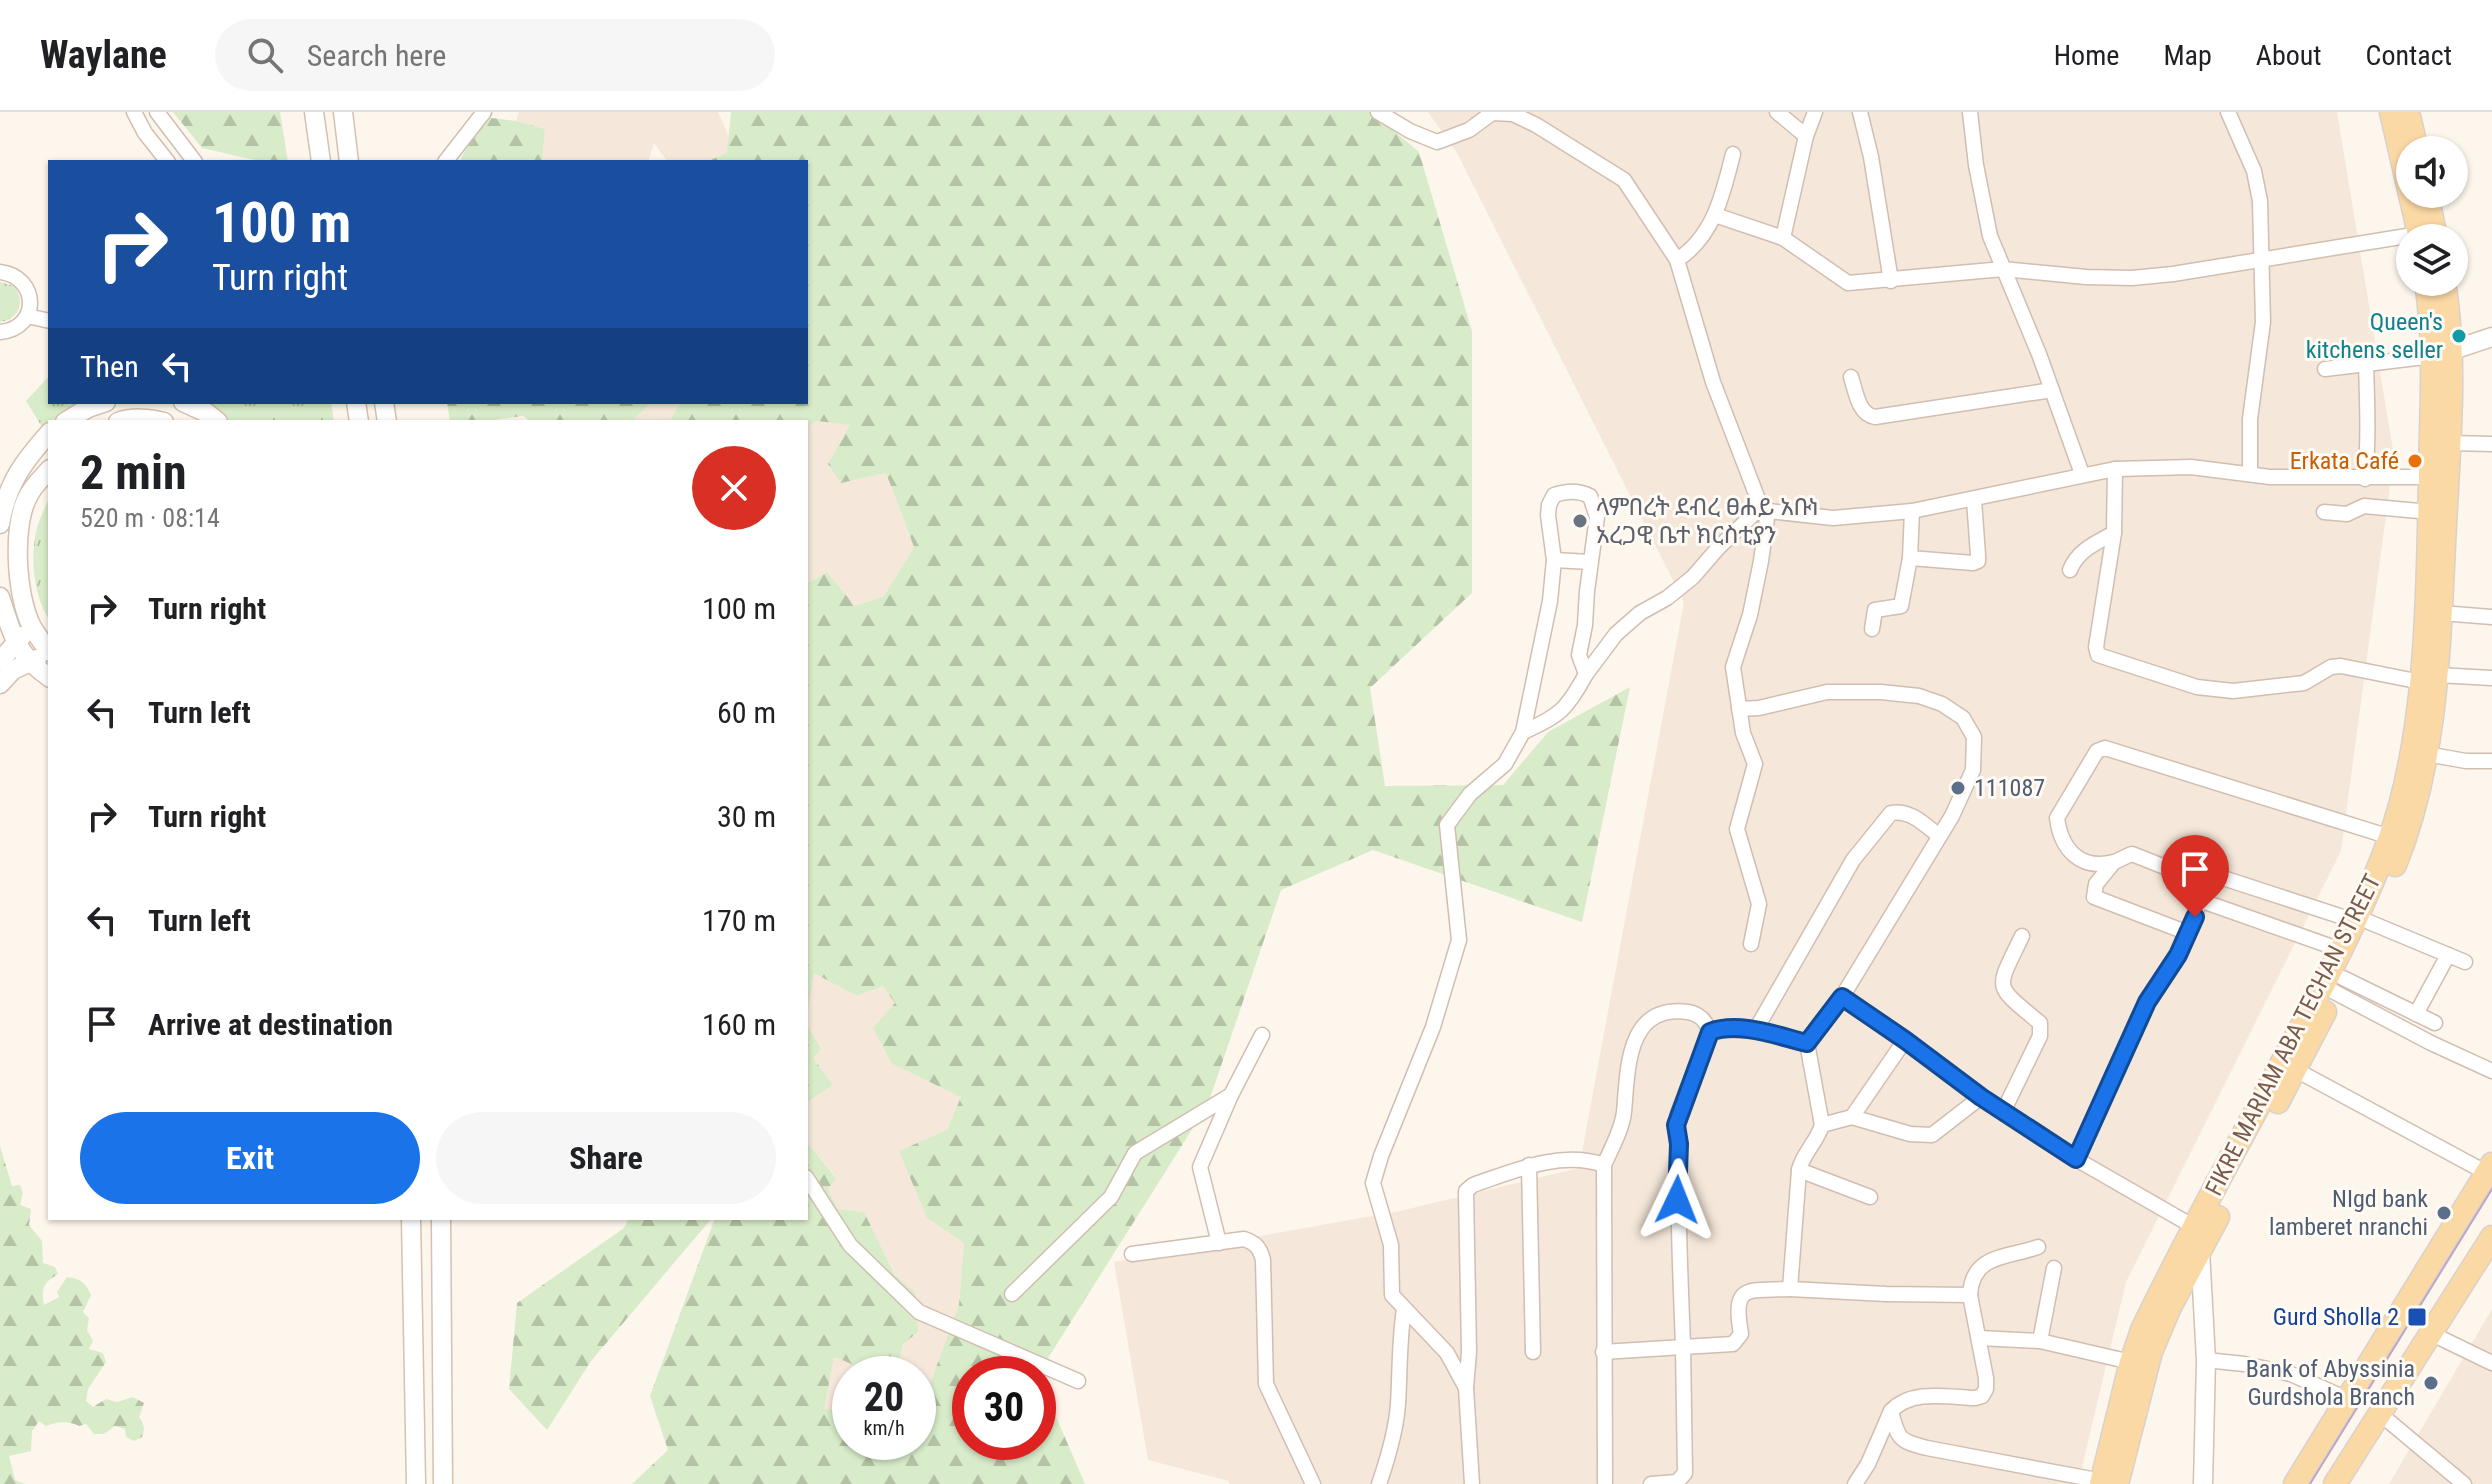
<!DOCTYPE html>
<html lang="en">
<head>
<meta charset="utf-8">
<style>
  :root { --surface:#fff; --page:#f6f6f6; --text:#202124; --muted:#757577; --line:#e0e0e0; --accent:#1a73e8 }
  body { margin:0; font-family:"Roboto Condensed","Noto Sans Ethiopic",sans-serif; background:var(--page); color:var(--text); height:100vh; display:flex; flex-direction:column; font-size:30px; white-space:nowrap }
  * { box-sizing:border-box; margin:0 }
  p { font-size:26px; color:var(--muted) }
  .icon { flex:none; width:44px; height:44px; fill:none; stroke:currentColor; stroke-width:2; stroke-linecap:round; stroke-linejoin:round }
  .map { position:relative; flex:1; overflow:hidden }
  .sheet { position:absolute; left:48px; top:308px; width:760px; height:800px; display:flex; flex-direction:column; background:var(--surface); border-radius:0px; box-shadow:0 2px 6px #0004 }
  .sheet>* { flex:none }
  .top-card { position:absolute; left:48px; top:48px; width:760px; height:244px; border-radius:0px; box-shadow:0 2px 6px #0004; background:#1a4fa0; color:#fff; overflow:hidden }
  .tools { position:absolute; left:2396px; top:24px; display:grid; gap:16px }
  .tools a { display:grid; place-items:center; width:72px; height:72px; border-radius:50%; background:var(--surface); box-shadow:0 2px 6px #0004; font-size:40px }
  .speed { position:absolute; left:832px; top:1244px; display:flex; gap:16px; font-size:40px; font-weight:700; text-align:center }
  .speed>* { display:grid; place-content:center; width:104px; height:104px; border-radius:50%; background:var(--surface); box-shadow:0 2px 6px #0004; line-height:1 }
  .speed small { font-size:20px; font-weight:400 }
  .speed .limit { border:12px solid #d22; background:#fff; color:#111 }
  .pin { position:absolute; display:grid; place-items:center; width:68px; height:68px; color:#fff; margin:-82px -34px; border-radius:50% 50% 50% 0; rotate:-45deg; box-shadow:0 0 8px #0007 }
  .pin .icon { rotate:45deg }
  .me { position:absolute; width:88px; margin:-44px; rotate:2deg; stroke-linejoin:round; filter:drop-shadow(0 0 6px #0008) }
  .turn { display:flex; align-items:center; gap:28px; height:168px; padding:0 32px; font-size:36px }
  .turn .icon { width:104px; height:104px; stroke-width:2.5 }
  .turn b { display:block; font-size:56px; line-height:68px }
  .then { display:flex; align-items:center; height:76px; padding:0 32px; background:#0003; gap:16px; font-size:30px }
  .round { display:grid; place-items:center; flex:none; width:84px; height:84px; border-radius:42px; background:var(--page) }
  .summary { display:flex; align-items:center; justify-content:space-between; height:136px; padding:0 32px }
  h1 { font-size:48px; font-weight:700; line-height:60px }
  .action { display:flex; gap:16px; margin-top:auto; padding:16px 32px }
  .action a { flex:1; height:92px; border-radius:48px; background:var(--accent); color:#fff; font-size:32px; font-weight:700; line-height:92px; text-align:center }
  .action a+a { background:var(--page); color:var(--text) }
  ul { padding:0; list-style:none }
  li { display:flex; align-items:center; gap:24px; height:104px; padding:0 32px }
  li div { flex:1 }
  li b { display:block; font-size:30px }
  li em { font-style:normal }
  header { display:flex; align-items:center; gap:48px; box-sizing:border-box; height:112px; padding:0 40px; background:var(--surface); border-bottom:2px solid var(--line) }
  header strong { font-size:38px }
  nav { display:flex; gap:44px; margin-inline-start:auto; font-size:28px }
  .search { width:560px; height:72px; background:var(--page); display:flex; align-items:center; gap:20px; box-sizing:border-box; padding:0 28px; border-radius:44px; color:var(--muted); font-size:30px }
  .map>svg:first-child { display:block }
  .residential { fill:#f5e8da }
  .grass { fill:url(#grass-tufts) }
  .forest { fill:url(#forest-firs) }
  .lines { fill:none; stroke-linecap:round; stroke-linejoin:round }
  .street-casing { stroke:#d1beb0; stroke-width:17 }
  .secondary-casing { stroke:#d6c0b0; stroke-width:21 }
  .primary-casing { stroke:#dad1cd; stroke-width:25 }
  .street { stroke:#fff; stroke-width:14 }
  .secondary { stroke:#fff; stroke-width:18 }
  .primary { stroke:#fbd9a5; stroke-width:22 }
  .tram { stroke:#b9a8c9; stroke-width:2 }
  .route-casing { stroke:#114b97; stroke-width:20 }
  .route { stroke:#1a73e8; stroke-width:14 }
  .culture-dot { fill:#0f9aa8; stroke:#fffaf3; stroke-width:3 }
  .food-dot { fill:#e8710a; stroke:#fffaf3; stroke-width:3 }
  .worship-dot { fill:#6b7280; stroke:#fffaf3; stroke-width:3 }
  .service-dot { fill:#5c6f8a; stroke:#fffaf3; stroke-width:3 }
  .transit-dot { fill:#1a4fb4; stroke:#fffaf3; stroke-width:3 }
  .labels { text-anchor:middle; stroke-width:6; stroke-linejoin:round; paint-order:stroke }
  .culture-label { font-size:24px; fill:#0d838f; stroke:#fffaf3; text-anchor:end }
  .food-label { font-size:24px; fill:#c56008; stroke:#fffaf3; text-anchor:end }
  .worship-label { font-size:24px; fill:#5b616d; stroke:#fffaf3; text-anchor:start }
  .service-label { font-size:24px; fill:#4e5e75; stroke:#fffaf3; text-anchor:end }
  .street-label { font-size:24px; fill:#7a5c4d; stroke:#fffaf3 }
  .transit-label { font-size:24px; fill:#164399; stroke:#fffaf3; text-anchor:end }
</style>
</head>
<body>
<header>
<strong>Waylane</strong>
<div class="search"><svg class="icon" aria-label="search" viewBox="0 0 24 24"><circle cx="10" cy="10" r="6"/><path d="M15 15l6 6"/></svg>Search here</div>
<nav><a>Home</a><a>Map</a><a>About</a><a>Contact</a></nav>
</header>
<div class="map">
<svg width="2492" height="1372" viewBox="0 0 2492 1372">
  <defs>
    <pattern id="grass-tufts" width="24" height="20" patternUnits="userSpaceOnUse" patternTransform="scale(2)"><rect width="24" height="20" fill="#d8ecc9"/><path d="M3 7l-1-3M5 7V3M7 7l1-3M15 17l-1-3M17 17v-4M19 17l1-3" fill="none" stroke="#b4c2a5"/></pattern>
    <pattern id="forest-firs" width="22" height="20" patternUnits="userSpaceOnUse" patternTransform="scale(2)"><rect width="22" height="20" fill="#d8ecc9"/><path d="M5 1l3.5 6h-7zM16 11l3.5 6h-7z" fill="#b4c2a5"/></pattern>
  </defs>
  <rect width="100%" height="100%" fill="#fdf6ec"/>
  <!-- residential -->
  <g class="residential">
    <path d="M519,0H718L731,29L727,40L707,50H668L654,31L648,50H542L545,17L516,9Z"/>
    <path d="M1428,0H2337L2394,344L2341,739L2126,1170L2078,1372H1229V1369L1148,1348L1114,1150L1400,1099L1579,1056L1684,490L1457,41Z"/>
    <path d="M648,290H681L669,310H631L649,293Z"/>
    <path d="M816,309L851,313L841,371L886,361L914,435L884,484L855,494L827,460L806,472V315Z"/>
    <path d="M813,860L857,884L883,874L895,891L892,952L961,985L947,1018L927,1106L964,1131L959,1193L920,1305L918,1262H890L898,1257L915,1180L895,1163L864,1100L838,1097L828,1077L836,1065L806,1029V991L833,973L812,945L820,937L806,911Z"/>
    <path d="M2492,1197V1372H2389Z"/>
    <path d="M834,1244L876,1262H850V1300L823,1298Z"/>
  </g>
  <!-- grass -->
  <g class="grass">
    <path d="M0,170L14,174C26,190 19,207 0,210Z"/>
    <path d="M50,263V290H81L42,315L26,289Z"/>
    <path d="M198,290H331L334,310H229L218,300Z"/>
    <path d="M50,384V509C34,485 30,449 36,421C38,409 45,396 50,384Z"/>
  </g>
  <!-- forest -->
  <g class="forest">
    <path d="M173,0H280L288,50H264L202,36Z"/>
    <path d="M731,0H1371L1419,40L1472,219V481L1370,576L1385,674L1503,673L1548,620L1630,575L1582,810L1373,738L1281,778L1208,992L1038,1262H970V1330H1038V1263L1085,1372H632L668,1338L650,1284L715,1106H806V1029L836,1066L828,1077L838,1097L864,1100L895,1163L915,1180L918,1220L903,1232L898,1257C877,1270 854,1251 834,1245L824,1297L850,1300V1330H918V1305L959,1193L964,1131L927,1106L899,1039L947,1018L961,985L892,952L873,916L895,891L883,874L857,884L814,861L806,908V472L827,460L855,494L884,484L914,435L886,361L841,371L828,352L850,313L817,309L806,315V310H669L681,290H806V50H707L727,40Z"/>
    <path d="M483,5L516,9L545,17L542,50H459Z"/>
    <path d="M447,290H648L649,293L631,310H532L523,304L479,310H450Z"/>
    <path d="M806,911L821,937L813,946L833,973L806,991Z"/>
    <path d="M0,1034L12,1074L20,1073L23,1081L20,1093L31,1097L29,1113L42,1129L43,1151L55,1155L58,1162C43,1171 41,1176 44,1193L59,1185L57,1180L67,1165C81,1167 85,1170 91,1183L83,1200L89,1206L87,1218L93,1229L89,1237L103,1241L106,1250L88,1277L86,1289L93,1295L106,1287L117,1290L133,1285L144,1291L139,1305C145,1313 145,1317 142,1325L134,1329L126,1325L125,1317L115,1314L104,1322H94L86,1312L79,1314C68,1308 57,1310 46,1314L39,1309L32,1319L31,1339L9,1344L15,1368L25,1372H0Z"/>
    <path d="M629,1106H712L591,1249L547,1318L509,1277L517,1191L624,1116Z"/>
  </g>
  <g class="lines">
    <!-- street casing -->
    <g class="street-casing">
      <g id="street">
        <path d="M134,0L145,21L168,50"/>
        <path d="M157,0L195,50"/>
        <path d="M1378,0L1410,19L1437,30L1469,18L1492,1L1513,2L1536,13L1624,68L1677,148L1713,270L1761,395L1768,399L1833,406L1912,399L2115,357L2191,355L2270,365H2430"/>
        <path d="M1777,0L1806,24"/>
        <path d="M1860,0L1871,45L1891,169"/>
        <path d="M1970,0L1976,53L1990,124L2039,242L2082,362"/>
        <path d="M2228,0L2254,59L2260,89L2263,210L2250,307V361"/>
        <path d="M445,50L484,0"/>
        <path d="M1715,103L1783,126L1848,171L2003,157L2086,165L2132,166L2173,162L2419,122"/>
        <path d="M1783,126L1806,24L1815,0"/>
        <path d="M1677,148C1714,124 1723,82 1733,42"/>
        <path d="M0,160C40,165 40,217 0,220"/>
        <path d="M27,204L50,209"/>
        <path d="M2325,257L2433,244"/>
        <path d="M1851,265C1856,280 1858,302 1875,305L2052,278"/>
        <path d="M2450,331L2492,332"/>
        <path d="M2115,357L2114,421L2096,535L2098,543L2197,575L2233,579L2304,571L2331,555L2341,554L2421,570"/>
        <path d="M2365,367C2369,328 2367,289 2366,250"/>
        <path d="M1912,399L1910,446L1973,451L1978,449V443L1974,388"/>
        <path d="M2324,400L2347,402L2364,394L2430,400"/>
        <path d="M1554,448L1590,450"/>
        <path d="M2070,458C2078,438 2096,431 2114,421"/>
        <path d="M2441,501L2492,505"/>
        <path d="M1872,517L1875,498L1901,494L1910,446"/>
        <path d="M2437,563L2492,566"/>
        <path d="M1739,597L1759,596L1827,580H1881L1919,584L1942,592L1963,606L1974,625L1973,658L1952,704L1842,885L1807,931L1822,1013L1852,1005"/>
        <path d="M1523,620C1560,604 1567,597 1586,562"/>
        <path d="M2426,642L2466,649H2492"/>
        <path d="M2114,750L2096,772L2094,785L2188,821"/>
        <path d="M2208,772L2132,742C2126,744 2120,748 2114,750C2080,759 2061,737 2057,706L2097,639L2105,636L2390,725"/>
        <path d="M2202,789L2341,838"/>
        <path d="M2369,810L2465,850"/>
        <path d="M1751,832L1759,792L1737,717L1755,652L1743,621L1733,555L1750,503L1761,449L1768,399"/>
        <path d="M2343,866L2435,911"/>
        <path d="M2323,874L2431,931L2492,959"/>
        <path d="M1842,885L2003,1000L2076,1047L2196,1116"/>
        <path d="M2416,902L2448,843"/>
        <path d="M1905,928L1852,1005L1910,1022L1932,1023L1981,985"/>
        <path d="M1807,931L1755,919L1853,748L1891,701C1910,697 1925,713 1939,724"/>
        <path d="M2296,958L2487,1061"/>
        <path d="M2003,1000L2040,924V911C1992,871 1996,879 2022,824"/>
        <path d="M2076,1047L2147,890L2178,843L2210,765L2217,764L2355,809"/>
        <path d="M1529,1053L1533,1240"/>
        <path d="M1604,1053C1611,1037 1622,1018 1624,1000C1628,957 1626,892 1688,900C1700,902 1706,909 1710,920"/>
        <path d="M1799,1058C1803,1041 1817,1030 1822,1013"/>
        <path d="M806,1065L850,1133L919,1200L1078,1269"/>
        <path d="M1870,1085L1799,1058L1790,1177L1886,1182L1970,1183C1972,1142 2007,1146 2038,1135"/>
        <path d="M1219,1131L1200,1055L1231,983"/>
        <path d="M1132,1142L1244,1127C1256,1131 1260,1136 1263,1148L1266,1272L1313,1372"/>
        <path d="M1012,1182L1111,1085L1135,1041L1231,983L1262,923"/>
        <path d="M1970,1183L1986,1266V1277L1982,1284L1975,1286C1947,1285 1912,1277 1891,1299C1898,1327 1899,1329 1927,1336L2102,1369"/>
        <path d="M2430,1221L2492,1251"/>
        <path d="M1979,1226L2040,1229L2131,1250"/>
        <path d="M2040,1229L2054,1156"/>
        <path d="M1603,1240L1683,1235C1681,1171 1677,1107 1679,1043C1680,1028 1675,1016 1678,1001L1710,920L1718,917L1755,919"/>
        <path d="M2206,1248L2244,1252L2291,1262L2347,1287"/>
        <path d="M1466,1276L1447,1241L1392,1183L1391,1133L1373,1071L1381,1044L1433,915L1459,828L1447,713L1470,682L1505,652L1523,620L1550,489L1554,448L1548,403L1549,393L1554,383C1567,379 1577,378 1590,384L1597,405L1587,479L1585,513L1579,543L1586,562L1616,522L1640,501L1667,486L1693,465L1719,435L1761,395"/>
        <path d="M2379,1301L2464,1372"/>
        <path d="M1379,1372C1388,1346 1396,1320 1398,1292C1400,1260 1399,1229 1404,1197"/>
        <path d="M1472,1372L1466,1276L1469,1240L1466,1079L1473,1073C1514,1059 1560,1038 1604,1053L1605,1372"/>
        <path d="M1651,1372L1677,1370L1685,1361L1683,1235L1733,1232L1741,1222C1732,1171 1747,1179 1790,1177"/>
        <path d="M1855,1372L1868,1352L1891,1299"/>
      </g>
    </g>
    <!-- secondary casing -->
    <g class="secondary-casing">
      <g id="secondary">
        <path d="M314,0L321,50"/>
        <path d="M343,0L349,50"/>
        <path d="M2438,243L2492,225"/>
        <path d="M183,290L207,301L218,310"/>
        <path d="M356,290L359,310"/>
        <path d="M384,290L387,310"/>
        <path d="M65,310L88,296L106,290"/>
        <path d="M118,310C131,305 150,306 164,310"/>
        <path d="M50,357C43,365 35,372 30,381C11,410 16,485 32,515C37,523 44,533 50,540"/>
        <path d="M0,412C7,372 23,350 50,320"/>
        <path d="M0,485C13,524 15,541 50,566"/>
        <path d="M0,549L22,524"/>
        <path d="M0,572L13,558L37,547"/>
        <path d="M411,1106L416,1372"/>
        <path d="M441,1106L443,1372"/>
        <path d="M2200,1138L2206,1248L2203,1372"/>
      </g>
    </g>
    <!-- primary casing -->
    <g class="primary-casing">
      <g id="primary">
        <path d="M2391,0L2420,126"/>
        <path d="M2408,0L2417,38"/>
        <path d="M2427,82L2436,126"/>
        <path d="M2395,753C2439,645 2439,527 2445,413C2449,333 2457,249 2444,170"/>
        <path d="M2278,990L2325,900"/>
        <path d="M2101,1372L2131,1250L2142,1218C2184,1130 2233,1042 2279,956C2319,882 2360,807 2389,728C2428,622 2428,475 2430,363C2431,298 2436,234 2426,170"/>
        <path d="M2117,1372L2151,1240L2170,1195L2218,1105"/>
        <path d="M2295,1372L2492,1052"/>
        <path d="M2335,1372L2492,1125"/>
      </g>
    </g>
    <!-- street -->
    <use href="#street" class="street"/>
    <!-- secondary -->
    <use href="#secondary" class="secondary"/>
    <!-- primary -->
    <use href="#primary" class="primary"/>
    <!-- tram -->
    <path class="tram" d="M2310,1372L2492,1077"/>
  </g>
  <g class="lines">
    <!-- route casing -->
    <g class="route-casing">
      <path id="route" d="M1677,1088L1679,1032L1676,1013L1710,920C1739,909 1778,924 1807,931L1842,885L1905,928L1981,985L2076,1047L2147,890L2178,843L2195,805"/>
    </g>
    <!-- route -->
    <use href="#route" class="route"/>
  </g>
  <!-- markers -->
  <circle class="culture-dot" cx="2459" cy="224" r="8"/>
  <circle class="food-dot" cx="2415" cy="349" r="8"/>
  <circle class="worship-dot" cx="1580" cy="409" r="8"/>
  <g class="service-dot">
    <circle cx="1958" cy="676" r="8"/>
    <circle cx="2444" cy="1101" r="8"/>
    <circle cx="2431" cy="1271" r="8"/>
  </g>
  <rect class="transit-dot" x="2407" y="1195" width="20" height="20" rx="4"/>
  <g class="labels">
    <!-- culture labels -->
    <g class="culture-label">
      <text x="2443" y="218">Queen's<tspan x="2443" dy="28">kitchens seller</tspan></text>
    </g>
    <!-- food labels -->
    <g class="food-label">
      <text x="2399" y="357">Erkata Café</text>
    </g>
    <!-- worship labels -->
    <g class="worship-label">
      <text x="1596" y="403">ላምበረት ደብረ ፀሐይ አቡነ<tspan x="1596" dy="28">አረጋዊ ቤተ ክርስቲያን</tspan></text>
    </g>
    <!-- service labels -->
    <g class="service-label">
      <text x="1974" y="684" text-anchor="start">111087</text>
      <text x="2428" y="1095">NIgd bank<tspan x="2428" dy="28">lamberet nranchi</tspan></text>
      <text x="2415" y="1265">Bank of Abyssinia<tspan x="2415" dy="28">Gurdshola Branch</tspan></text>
    </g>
    <!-- street labels -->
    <g class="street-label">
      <text transform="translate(2293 923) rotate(-63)" y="8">FIKRE MARIAM ABA TECHAN STREET</text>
    </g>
    <!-- transit labels -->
    <g class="transit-label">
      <text x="2399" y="1213">Gurd Sholla 2</text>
    </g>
  </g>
</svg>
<div class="tools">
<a><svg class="icon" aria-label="sound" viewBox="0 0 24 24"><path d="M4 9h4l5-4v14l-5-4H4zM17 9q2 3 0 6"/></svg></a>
<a><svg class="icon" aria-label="layers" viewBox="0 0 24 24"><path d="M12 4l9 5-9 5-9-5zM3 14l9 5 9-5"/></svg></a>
</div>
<div class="speed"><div>20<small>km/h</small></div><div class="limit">30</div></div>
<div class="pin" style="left:2195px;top:805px;background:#d93025"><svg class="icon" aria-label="arrive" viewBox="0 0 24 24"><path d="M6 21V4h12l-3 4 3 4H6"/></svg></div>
<svg class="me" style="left:1677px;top:1088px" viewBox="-20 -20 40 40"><path d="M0-17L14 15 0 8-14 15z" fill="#1a73e8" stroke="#fff" stroke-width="4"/></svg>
<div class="top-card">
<div class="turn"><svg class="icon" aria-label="right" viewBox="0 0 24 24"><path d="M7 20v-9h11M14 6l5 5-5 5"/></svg><div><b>100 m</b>Turn right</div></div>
<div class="then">Then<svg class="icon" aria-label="left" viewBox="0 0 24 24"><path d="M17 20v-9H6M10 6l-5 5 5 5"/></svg></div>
</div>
<section class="sheet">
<div class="summary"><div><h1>2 min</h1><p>520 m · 08:14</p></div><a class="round" style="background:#d93025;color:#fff"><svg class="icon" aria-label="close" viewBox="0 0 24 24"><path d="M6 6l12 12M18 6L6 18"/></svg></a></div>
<ul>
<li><svg class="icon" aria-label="right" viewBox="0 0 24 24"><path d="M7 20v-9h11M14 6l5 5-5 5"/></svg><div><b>Turn right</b></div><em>100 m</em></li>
<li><svg class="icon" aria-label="left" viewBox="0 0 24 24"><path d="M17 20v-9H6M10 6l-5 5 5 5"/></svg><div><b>Turn left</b></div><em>60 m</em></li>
<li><svg class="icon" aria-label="right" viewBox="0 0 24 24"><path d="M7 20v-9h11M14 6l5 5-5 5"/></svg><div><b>Turn right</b></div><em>30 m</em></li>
<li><svg class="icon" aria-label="left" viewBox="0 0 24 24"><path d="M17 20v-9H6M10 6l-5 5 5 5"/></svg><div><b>Turn left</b></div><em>170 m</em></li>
<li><svg class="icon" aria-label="arrive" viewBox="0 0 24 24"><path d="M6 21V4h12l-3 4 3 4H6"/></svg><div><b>Arrive at destination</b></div><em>160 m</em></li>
</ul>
<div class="action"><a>Exit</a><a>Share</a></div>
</section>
</div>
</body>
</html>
